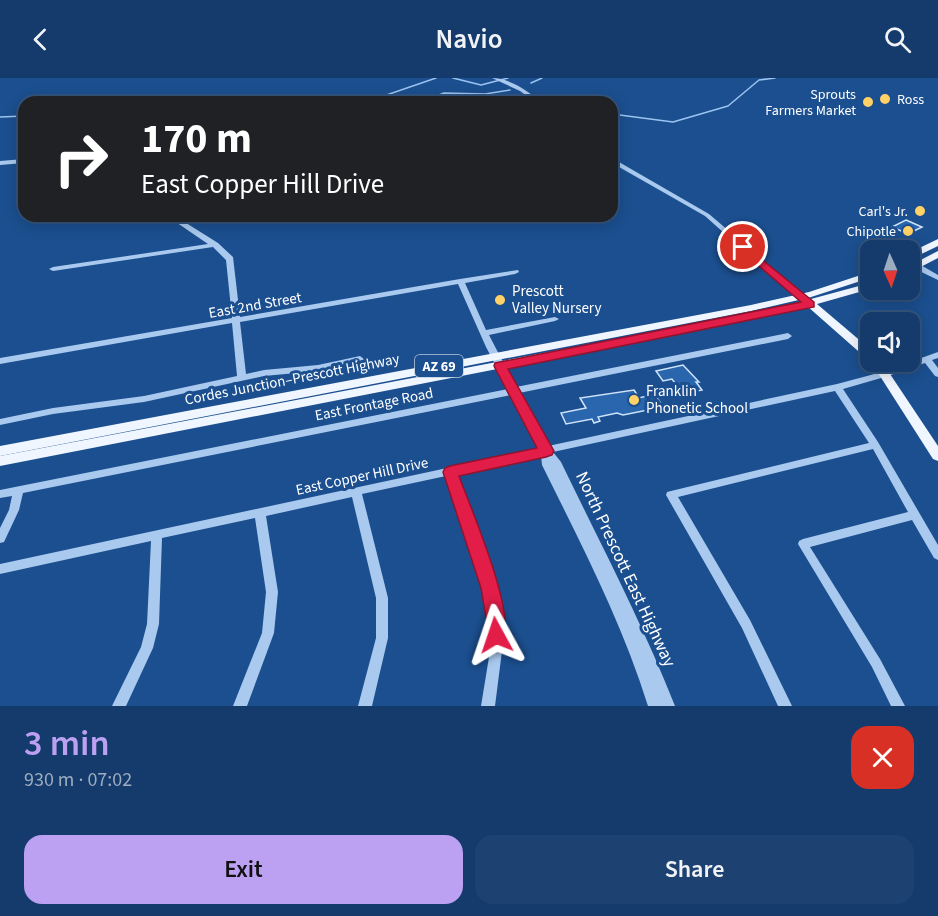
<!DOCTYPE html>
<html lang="en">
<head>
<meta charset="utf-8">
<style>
  :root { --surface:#143b6b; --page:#1d4271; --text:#f1f3f6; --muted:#9dadc1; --line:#33557e; --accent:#bca0f2 }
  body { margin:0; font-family:"Source Sans 3",sans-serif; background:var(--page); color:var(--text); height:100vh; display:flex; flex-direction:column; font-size:22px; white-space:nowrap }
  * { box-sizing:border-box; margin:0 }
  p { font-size:20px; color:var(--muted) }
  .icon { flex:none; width:33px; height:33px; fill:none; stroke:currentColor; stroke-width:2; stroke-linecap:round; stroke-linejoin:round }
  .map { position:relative; height:628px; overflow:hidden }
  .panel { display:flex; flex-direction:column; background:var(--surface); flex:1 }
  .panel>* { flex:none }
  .top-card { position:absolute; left:18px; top:18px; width:600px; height:126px; border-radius:18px; box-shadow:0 3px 15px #0003,0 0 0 2px var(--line); background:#202124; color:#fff; overflow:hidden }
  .needle { width:39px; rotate:177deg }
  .fabs { position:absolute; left:860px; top:162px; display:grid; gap:12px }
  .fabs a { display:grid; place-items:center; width:60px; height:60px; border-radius:12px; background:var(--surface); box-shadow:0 3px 15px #0003,0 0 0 2px var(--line); font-size:30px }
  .pin { position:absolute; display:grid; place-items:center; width:51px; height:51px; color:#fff; margin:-26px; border:3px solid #fff; border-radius:50%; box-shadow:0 2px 6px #0007 }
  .me { position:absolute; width:66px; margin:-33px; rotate:355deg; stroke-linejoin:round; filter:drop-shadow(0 0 4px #0008) }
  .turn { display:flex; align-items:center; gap:21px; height:126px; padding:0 24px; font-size:27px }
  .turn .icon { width:78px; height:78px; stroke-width:2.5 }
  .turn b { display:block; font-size:42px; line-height:51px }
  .round { display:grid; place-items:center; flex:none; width:63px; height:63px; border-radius:18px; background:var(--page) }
  .summary { display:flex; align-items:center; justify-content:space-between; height:102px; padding:0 24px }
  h1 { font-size:36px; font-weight:600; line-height:45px; color:var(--accent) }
  .action { display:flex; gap:12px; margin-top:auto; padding:12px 24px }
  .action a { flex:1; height:69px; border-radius:18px; background:var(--accent); color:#111; font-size:24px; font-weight:600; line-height:69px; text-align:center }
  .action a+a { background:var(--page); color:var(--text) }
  header { display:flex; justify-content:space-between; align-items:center; height:78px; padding:0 24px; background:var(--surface); font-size:27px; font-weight:600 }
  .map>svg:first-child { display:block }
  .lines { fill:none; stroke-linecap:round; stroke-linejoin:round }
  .stream { stroke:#9cc4f0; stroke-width:1.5 }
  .building { fill:#2a66ad; stroke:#cfe3fa; stroke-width:1.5 }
  .minor { fill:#a9c9ee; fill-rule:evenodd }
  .major { fill:#f0f6ff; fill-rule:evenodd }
  .route { fill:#e11d48; stroke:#92132f; stroke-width:1.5 }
  .poi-dot { fill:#ffd166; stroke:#1b4f8f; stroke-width:2 }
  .labels { text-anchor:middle; stroke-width:6; stroke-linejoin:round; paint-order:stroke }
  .far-poi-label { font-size:14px; fill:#fff; stroke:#1b4f8f; text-anchor:end }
  .shield { fill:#1b4f8f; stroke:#bbcadd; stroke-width:1.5 }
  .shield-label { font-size:14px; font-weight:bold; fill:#fff }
  .poi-label { font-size:15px; fill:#fff; stroke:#1b4f8f; text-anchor:start }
  .street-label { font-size:15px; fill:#fff; stroke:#1b4f8f }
  .near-street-label { font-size:18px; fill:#fff; stroke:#1b4f8f }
</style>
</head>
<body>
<header><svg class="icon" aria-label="back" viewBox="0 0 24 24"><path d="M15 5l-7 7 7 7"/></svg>Navio<svg class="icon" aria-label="search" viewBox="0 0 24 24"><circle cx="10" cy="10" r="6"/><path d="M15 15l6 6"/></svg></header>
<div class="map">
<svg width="938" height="628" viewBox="0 0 938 628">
  <rect width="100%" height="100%" fill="#1b4f8f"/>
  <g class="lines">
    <!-- stream -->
    <g class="stream">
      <path d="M453,0L481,7L508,0"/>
      <path d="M531,5L542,0"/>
      <path d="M366,24L436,0"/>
      <path d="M421,24L444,15L485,16L510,12"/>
      <path d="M612,36L673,44L728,28L759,2L775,0"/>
      <path d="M0,39L24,38"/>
    </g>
  </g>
  <!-- building -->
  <g class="building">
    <path d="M906,142L922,149L908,156L892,149Z"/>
    <path d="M683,287L699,304H696L702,312L683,316L672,301L663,303L656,293Z"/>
    <path d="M634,312L639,320L655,316L663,329L623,337L617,335L598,339L600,343L594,345L592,341L566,346L561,335L586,330L580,320Z"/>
  </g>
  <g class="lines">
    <!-- minor -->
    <g class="minor">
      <path d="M492,0C509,0 528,13 541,24H535L520,13Z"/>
      <path d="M612,80L709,136L804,217L805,219L804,221H798L705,138L612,85Z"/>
      <path d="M24,81V85L0,87V83Z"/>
      <path d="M167,138H175L218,165L233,179L240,239L460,201L518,192L519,194L515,196L465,205L486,252L555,239L559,241L555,243L489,257L516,309L788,255L792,258L788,261L519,315L548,368L837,306L882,294L938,274V280L932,282L938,290V299L935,298L925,285L888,298L843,311L878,364L938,467V482L934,480L912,442L810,469L880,581L905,628H891L872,589L798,466L799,463L803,461L908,434L873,371L678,419L750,542L792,628H778L742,550L666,417L667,414L671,413L869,365L835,313L553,374L561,384C600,465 642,544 675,628H648C622,544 581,466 542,387L541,377L456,396L496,510L503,541L502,573L495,628H481L490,573L491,541L484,510L446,398L362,416L388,520V560L372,628H358L376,560V520L352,419L266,438L278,514L274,555L247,628H233L262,555L266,514L255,440L162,460L159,546L153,570L126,628H112L141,569L147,546L151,463L0,496V486L540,370L511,317L23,415L19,432L4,464L0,465V450L9,432L12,418L0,420V412L508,311L486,269L458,206L240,244L246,296L264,292L318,287L360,278L364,281L363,283L318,293L264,298L144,324L53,336L0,347V341L53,330L144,318L237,298L232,245L0,286V280L232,240L226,182L213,169L53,193L49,191L53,189L208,166Z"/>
      <path d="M913,186H919L938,197V202L913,190Z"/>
    </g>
    <!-- major -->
    <g class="major">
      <path d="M938,161V168L909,182V175Z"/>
      <path d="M938,173V180L909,195V188Z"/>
      <path d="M870,194V200L808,220L811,221L870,205V211L817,226L870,271V281L866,280L807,228L782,235L777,232L778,230L802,223L803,221L751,233L0,378V368L751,227L809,214Z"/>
      <path d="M750,236L755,239L754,241L0,388V378Z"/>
      <path d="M871,284H882L938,368V383L933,381Z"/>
    </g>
  </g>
  <!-- route -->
  <path class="route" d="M743,166L814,224V229L508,291L554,373L552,377L546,379L459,398C471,431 516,534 503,563L496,565L490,563L481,510L443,394L445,390L450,388L537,370L494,288L495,285L801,224L739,171V167Z"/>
  <!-- markers -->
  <g class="poi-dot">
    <circle cx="885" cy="21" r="6"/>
    <circle cx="868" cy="24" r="6"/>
    <circle cx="920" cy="133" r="6"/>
    <circle cx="908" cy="153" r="6"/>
    <circle cx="500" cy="222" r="6"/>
    <circle cx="634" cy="322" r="6"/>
  </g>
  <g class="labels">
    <!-- far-poi labels -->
    <g class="far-poi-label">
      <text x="856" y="21">Sprouts<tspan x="856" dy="16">Farmers Market</tspan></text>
      <text x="897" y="26" text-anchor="start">Ross</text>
      <text x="908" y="138">Carl's Jr.</text>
      <text x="896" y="158">Chipotle</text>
    </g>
    <!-- shield labels -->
    <rect class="shield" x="415" y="277" width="48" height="22" rx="4.5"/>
    <g class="shield-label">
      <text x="439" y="293">AZ 69</text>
    </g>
    <!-- poi labels -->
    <g class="poi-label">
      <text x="512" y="218">Prescott<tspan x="512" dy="17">Valley Nursery</tspan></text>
      <text x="646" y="318">Franklin<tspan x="646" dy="17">Phonetic School</tspan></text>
    </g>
    <!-- street labels -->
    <g class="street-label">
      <text transform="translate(255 227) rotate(-10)" y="5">East 2nd Street</text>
      <text transform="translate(292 301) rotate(-11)" y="5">Cordes Junction–Prescott Highway</text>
      <text transform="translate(374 326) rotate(-11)" y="5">East Frontage Road</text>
      <text transform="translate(362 398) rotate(-12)" y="5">East Copper Hill Drive</text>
    </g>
    <!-- near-street labels -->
    <g class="near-street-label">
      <text transform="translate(626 491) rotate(65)" y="6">North Prescott East Highway</text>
    </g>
  </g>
</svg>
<div class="fabs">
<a><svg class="needle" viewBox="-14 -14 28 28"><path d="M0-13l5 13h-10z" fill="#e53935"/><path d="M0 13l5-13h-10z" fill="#9dadc1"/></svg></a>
<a><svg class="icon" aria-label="sound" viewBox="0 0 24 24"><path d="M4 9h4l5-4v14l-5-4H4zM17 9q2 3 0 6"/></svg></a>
</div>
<div class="pin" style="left:743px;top:169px;background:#d93025"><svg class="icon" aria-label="arrive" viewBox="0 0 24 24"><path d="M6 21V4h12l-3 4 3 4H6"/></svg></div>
<svg class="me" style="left:496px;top:557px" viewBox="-20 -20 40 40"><path d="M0-17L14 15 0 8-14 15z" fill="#e11d48" stroke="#fff" stroke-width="4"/></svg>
<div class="top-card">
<div class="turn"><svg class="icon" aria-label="right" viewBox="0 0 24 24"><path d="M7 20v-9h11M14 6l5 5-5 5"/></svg><div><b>170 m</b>East Copper Hill Drive</div></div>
</div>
</div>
<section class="panel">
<div class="summary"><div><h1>3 min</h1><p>930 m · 07:02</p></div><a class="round" style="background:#d93025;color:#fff"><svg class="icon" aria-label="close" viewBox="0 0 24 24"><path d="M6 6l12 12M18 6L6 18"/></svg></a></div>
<div class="action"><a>Exit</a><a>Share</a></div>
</section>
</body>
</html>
